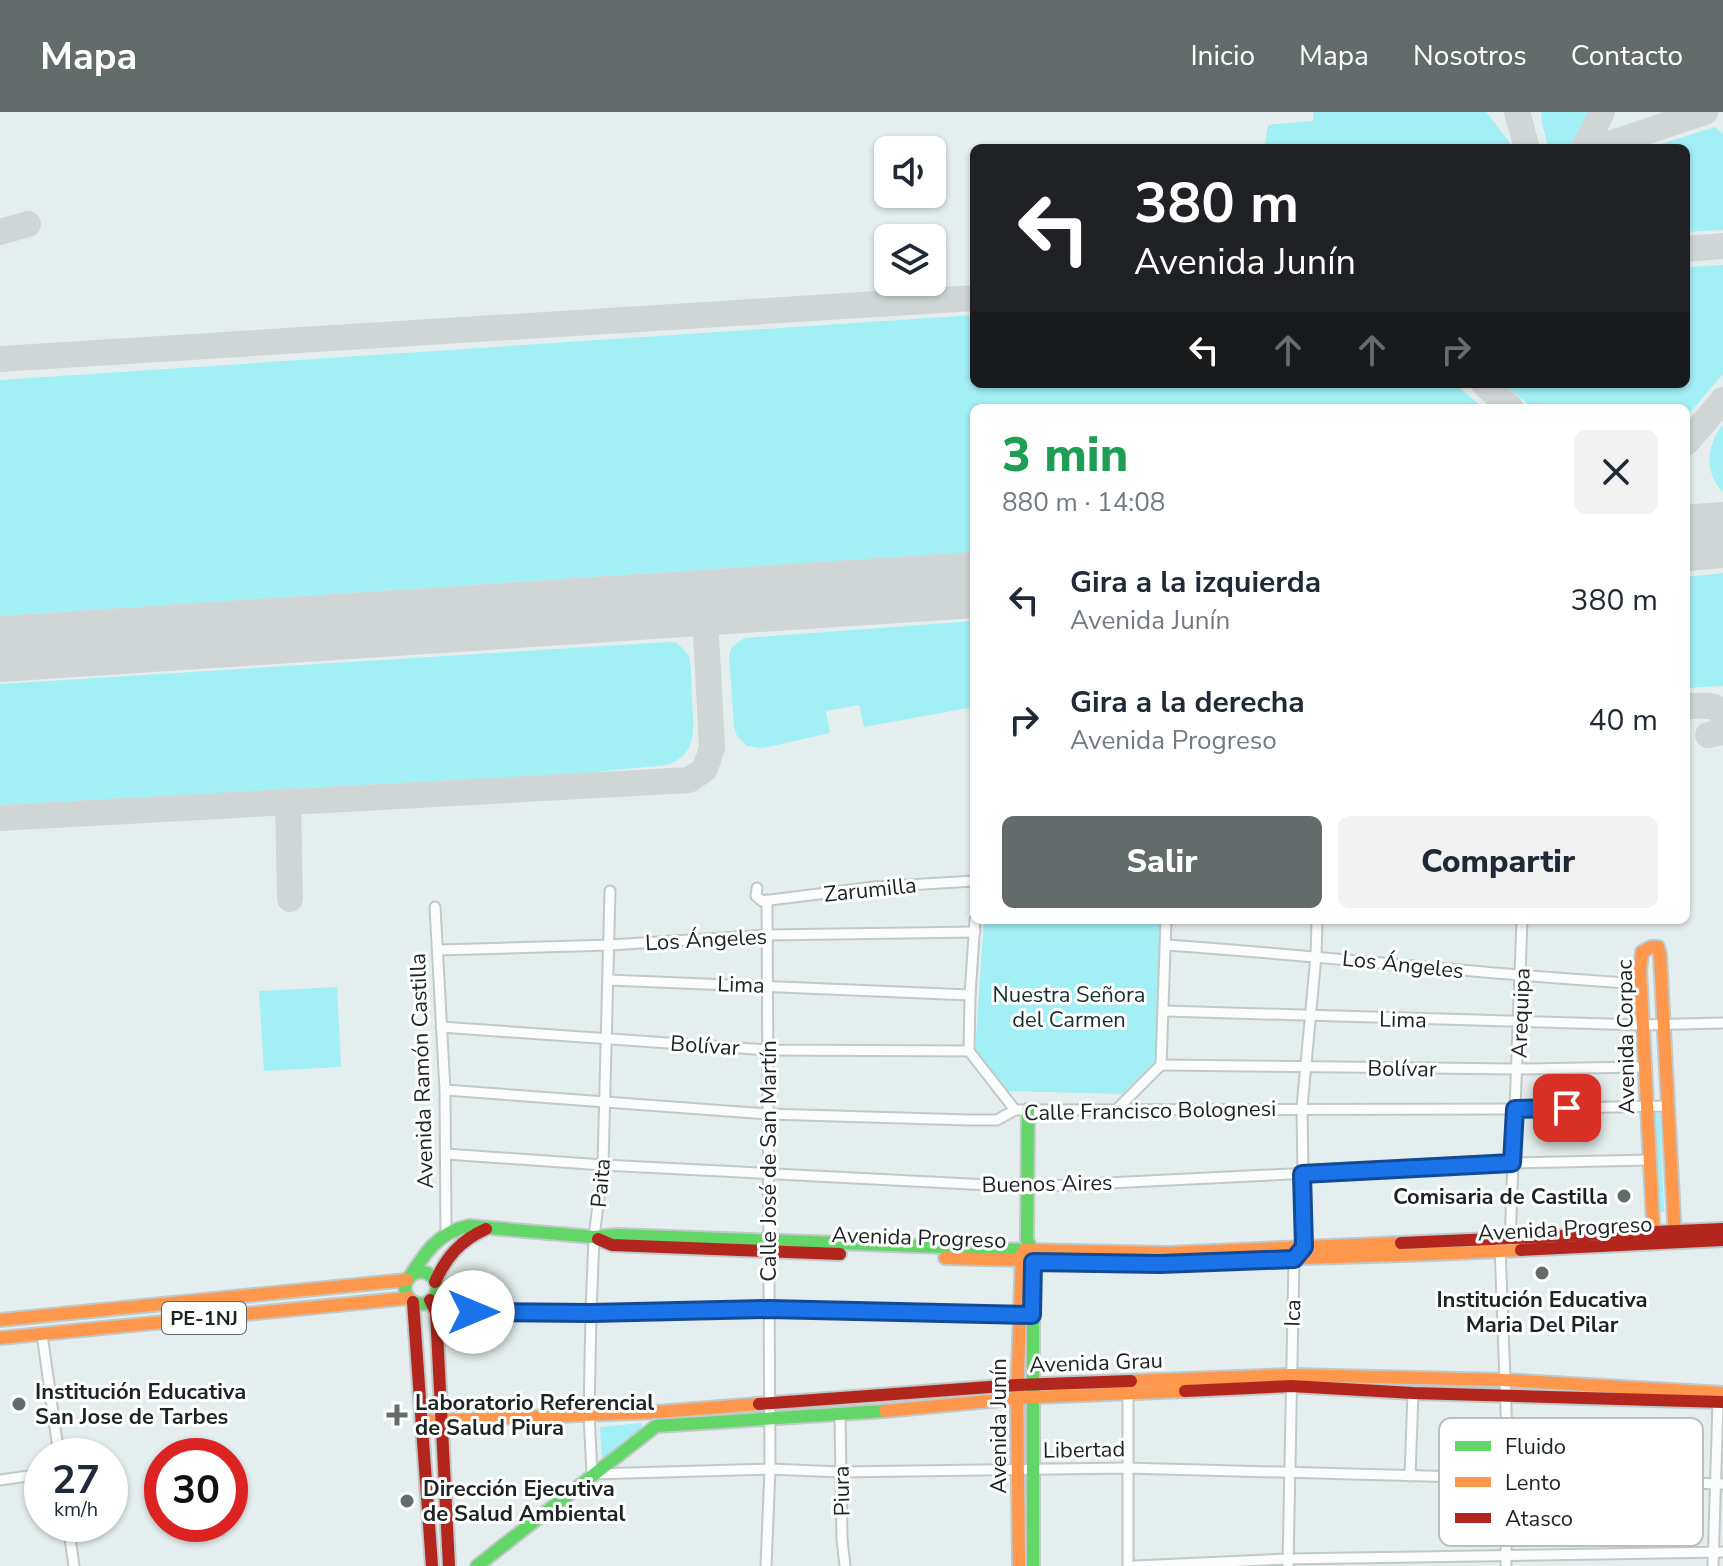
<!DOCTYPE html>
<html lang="es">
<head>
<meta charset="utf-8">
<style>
  :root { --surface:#fff; --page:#f2f2f3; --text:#1f2937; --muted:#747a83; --accent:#646b6b }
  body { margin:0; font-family:"Nunito Sans",sans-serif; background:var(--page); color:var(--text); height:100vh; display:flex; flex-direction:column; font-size:30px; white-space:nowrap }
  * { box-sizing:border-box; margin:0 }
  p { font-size:26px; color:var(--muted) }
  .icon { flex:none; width:44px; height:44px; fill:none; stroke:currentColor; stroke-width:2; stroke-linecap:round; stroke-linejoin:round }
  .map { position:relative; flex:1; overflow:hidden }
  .sheet { position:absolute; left:970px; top:292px; width:720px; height:520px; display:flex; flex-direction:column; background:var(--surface); border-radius:12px; box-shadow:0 2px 6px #0004 }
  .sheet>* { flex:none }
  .guide { position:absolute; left:970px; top:32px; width:720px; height:244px; border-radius:12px; box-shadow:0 2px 6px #0004; background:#202124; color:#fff; overflow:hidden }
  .tools { position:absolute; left:874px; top:24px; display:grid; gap:16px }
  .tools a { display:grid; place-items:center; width:72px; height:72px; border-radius:12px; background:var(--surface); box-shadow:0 2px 6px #0004; font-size:40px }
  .speed { position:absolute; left:24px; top:1326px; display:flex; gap:16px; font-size:40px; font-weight:700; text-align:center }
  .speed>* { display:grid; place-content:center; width:104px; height:104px; border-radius:50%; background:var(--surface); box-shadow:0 2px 6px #0004; line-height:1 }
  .speed small { font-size:20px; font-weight:400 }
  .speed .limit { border:12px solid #d22; background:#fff; color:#111 }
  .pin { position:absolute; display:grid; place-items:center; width:68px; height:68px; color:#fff; margin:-34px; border-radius:16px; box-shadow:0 4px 12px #0006 }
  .me { position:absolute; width:88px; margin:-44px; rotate:90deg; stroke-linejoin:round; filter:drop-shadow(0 0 6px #0008) }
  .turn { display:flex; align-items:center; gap:28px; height:168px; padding:0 32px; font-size:36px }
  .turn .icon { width:104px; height:104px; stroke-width:2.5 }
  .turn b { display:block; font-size:56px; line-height:68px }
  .lanes { display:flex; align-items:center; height:76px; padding:0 32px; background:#0003; justify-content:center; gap:40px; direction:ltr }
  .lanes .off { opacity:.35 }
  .round { display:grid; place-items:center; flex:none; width:84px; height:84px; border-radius:12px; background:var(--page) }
  .summary { display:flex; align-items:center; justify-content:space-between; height:136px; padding:0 32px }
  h1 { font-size:48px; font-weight:800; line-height:60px; color:#1e9e55 }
  .cta { display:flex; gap:16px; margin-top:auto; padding:16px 32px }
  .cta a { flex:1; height:92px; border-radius:12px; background:var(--accent); color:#fff; font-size:32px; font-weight:800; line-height:92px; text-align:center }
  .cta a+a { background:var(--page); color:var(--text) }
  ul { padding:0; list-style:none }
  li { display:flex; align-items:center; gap:24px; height:120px; padding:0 32px }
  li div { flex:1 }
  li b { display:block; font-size:30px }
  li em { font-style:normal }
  header { display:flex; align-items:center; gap:48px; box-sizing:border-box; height:112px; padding:0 40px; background:var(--accent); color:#fff }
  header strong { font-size:38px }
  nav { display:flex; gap:44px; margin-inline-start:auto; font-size:28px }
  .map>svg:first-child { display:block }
  .green { fill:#a2eff5 }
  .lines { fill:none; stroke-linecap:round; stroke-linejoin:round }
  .taxiway { stroke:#d0d6d6; stroke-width:26 }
  .runway { stroke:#d0d6d6; stroke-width:66 }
  .street-casing { stroke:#c1c8c8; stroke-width:13 }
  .fast-casing { stroke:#c1c8c8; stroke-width:16 }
  .slow-casing { stroke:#c1c8c8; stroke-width:16 }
  .jam-casing { stroke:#c1c8c8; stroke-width:16 }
  .street { stroke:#fbfcfc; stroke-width:9 }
  .fast { stroke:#63d668; stroke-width:12 }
  .slow { stroke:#ff974d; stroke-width:12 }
  .jam { stroke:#b3261e; stroke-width:12 }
  .route-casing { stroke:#114b97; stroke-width:20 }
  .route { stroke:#1a73e8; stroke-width:14 }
  .poi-dot { fill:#646b6b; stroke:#fff; stroke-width:3 }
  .labels { text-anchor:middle; stroke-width:6; stroke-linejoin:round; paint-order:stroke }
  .shield { fill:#fff; stroke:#626666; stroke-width:2 }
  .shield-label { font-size:20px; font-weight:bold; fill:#1e2424 }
  .street-label { font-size:22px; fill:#1e2424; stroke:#fff }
  .park-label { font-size:22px; fill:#152e30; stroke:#fff }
  .poi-label { font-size:22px; font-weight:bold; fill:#1e2424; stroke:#fff; text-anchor:start }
  .key { fill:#fff; stroke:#bcbdbd; stroke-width:2 }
  .key-label { font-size:22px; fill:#1e2424 }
</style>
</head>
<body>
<header>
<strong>Mapa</strong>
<nav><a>Inicio</a><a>Mapa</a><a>Nosotros</a><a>Contacto</a></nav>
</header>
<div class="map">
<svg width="1723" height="1454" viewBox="0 0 1723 1454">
  <rect width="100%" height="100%" fill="#e5eeee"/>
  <!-- green -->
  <g class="green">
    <path d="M1313,0H1486L1514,36H1264L1268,13L1313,9Z"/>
    <path d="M1542,0H1588L1571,36H1548L1541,6Z"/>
    <path d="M1715,15L1723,22V118L1686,120V36H1648Z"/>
    <path d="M1723,153V262L1686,305V296H1532L1504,272H1686V155Z"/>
    <path d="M974,203V272H1455L1483,296H974V440L0,504V268Z"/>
    <path d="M1723,312V380C1703,360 1707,333 1723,312Z"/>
    <path d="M1723,461V574L1686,576V465Z"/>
    <path d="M974,509V595L864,615L859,593L826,599L830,621L763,636L747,634L737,624L734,614L729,543L732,535L744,526Z"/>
    <path d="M669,530L677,531L689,543C692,558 691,574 692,589C694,615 698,643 667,653L585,661L0,693V572Z"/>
    <path d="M984,808H1163L1159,948L1122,982L1005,979L975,940Z"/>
    <path d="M337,875L341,955L264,959L259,879Z"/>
    <path d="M1656,1000L1660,1002L1664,1100H1658L1652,1002Z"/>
    <path d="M641,1311L643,1317L602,1349L600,1315Z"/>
  </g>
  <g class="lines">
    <!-- taxiway -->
    <g class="taxiway">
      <path d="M1517,0L1527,36"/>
      <path d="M1584,36L1602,0"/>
      <path d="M1597,36L1705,0"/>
      <path d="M0,120L28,112"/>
      <path d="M1686,137L1723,134"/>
      <path d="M0,247L974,186"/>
      <path d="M1484,272L1511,296"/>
      <path d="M1686,331L1723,288"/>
      <path d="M706,522L712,504L733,488"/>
      <path d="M1686,594C1700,595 1716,589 1723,604"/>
      <path d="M1708,623L1721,620L1723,617"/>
      <path d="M288,689L290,787"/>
      <path d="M0,706L689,668L705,657L712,636L706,522L699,506L685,492"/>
    </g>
    <!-- runway -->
    <g class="runway">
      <path d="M1686,426L1723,423"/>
      <path d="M0,537L974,473"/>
    </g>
    <!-- street casing -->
    <g class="street-casing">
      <g id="street">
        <path d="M757,776L756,784L762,789L874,775L974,769"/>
        <path d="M610,779L603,1053L594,1125L591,1201L589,1302L592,1362L770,1357L840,1360L1126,1356L1723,1372"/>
        <path d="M435,795L445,978L446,1121"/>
        <path d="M975,808L970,883L969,939L1015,998"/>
        <path d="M1166,833C1324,844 1482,862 1640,872"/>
        <path d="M438,838L610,833L767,823L975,820"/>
        <path d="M609,868L970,883"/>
        <path d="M1165,899L1641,913L1723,911"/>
        <path d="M441,915L767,938L969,939"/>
        <path d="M1161,953L1518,957L1643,955"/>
        <path d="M445,978L768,1002L969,1008H997L1015,998H1028L1515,997L1667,994"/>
        <path d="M1116,998L1161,953L1166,808"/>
        <path d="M446,1042L603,1053L1027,1075L1512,1051L1649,1048"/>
        <path d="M1510,1131L1522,808"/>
        <path d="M1500,1134L1507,1323L1506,1454"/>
        <path d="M432,1187L442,1197L462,1200L769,1197L1024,1203"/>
        <path d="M42,1222L59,1344"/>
        <path d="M1128,1281V1454"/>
        <path d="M840,1303L842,1427L845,1454"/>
        <path d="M1410,1364L1413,1281"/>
        <path d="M0,1368L42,1362"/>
        <path d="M68,1412L74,1454"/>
        <path d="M766,1454L770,1357L767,788"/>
        <path d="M1135,1454L1288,1447L1723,1440"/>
        <path d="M1288,1454L1294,1147L1304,1135L1302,995L1316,844L1317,808"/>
        <path d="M1713,1454L1718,1290"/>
      </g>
    </g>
    <!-- fast casing -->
    <g class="fast-casing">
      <g id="fast">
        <path d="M1028,998L1027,1128L1033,1140V1454"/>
        <circle cx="421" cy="1176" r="16"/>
        <path d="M409,1166C425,1141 438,1120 469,1114L594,1125L617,1123L1024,1138"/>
        <path d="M477,1454L656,1314L885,1299"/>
      </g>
    </g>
    <!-- slow casing -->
    <g class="slow-casing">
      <g id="slow">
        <path d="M1654,1129L1640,858L1642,840L1651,835H1658L1660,843L1675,1127"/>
        <path d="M1024,1138L1168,1141L1401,1131"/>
        <path d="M945,1146C1137,1152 1329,1147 1521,1138"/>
        <path d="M0,1208L407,1168"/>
        <path d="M0,1226L409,1186"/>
        <path d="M1131,1269L1290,1263L1503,1268L1723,1281"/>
        <path d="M885,1299L1032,1285L1185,1279"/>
        <path d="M422,1309L658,1300L759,1292"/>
        <path d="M1019,1454L1017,1287L1022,1142"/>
      </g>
    </g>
    <!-- jam casing -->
    <g class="jam-casing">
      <g id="jam">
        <path d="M598,1127L612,1133L840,1142"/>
        <path d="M1401,1131L1723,1117"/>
        <path d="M1521,1138L1723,1128"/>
        <path d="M435,1170C446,1145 461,1128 486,1117"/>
        <path d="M430,1188L436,1200L449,1454"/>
        <path d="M413,1190L432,1454"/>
        <path d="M1185,1279L1291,1274L1413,1281L1723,1290"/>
        <path d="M759,1292L1017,1273L1131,1269"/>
      </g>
    </g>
    <!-- street -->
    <use href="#street" class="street"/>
    <!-- fast -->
    <use href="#fast" class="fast"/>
    <!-- slow -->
    <use href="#slow" class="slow"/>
    <!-- jam -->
    <use href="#jam" class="jam"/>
  </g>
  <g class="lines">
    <!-- route casing -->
    <g class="route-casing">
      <path id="route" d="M473,1200L591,1201L769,1197L1032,1203L1033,1150L1160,1152L1294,1147L1304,1135L1302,1062L1512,1051L1515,997L1567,996"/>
    </g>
    <!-- route -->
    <use href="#route" class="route"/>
  </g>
  <!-- markers -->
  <g class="poi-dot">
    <circle cx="1624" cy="1084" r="8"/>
    <circle cx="1542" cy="1161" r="8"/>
    <circle cx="19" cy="1292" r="8"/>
    <path d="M393 1291h8v8h8v8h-8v8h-8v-8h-8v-8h8z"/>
    <circle cx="407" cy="1389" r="8"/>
  </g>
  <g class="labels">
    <!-- shield labels -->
    <rect class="shield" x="162" y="1190" width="84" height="32" rx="6"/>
    <g class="shield-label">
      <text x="204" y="1213">PE-1NJ</text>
    </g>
    <!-- street labels -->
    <g class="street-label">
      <text transform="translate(870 777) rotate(-6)" y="8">Zarumilla</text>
      <text transform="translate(706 827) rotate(-3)" y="8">Los Ángeles</text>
      <text transform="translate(1403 852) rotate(6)" y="8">Los Ángeles</text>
      <text transform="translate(741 872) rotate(2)" y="8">Lima</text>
      <text transform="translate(1520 901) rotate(-88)" y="8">Arequipa</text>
      <text transform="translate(1403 907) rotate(1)" y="8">Lima</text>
      <text transform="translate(1625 925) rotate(-91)" y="8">Avenida Corpac</text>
      <text transform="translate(705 933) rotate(4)" y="8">Bolívar</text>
      <text transform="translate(1402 956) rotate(1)" y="8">Bolívar</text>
      <text transform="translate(421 959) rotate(-92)" y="8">Avenida Ramón Castilla</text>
      <text transform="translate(1150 998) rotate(-1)" y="8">Calle Francisco Bolognesi</text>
      <text transform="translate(768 1049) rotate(-90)" y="8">Calle José de San Martín</text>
      <text transform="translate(600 1071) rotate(-85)" y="8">Paita</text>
      <text transform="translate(1047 1071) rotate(-1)" y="8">Buenos Aires</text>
      <text transform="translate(1565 1116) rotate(-3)" y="8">Avenida Progreso</text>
      <text transform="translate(919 1125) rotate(2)" y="8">Avenida Progreso</text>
      <text transform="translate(1292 1201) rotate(-88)" y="8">Ica</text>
      <text transform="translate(1096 1250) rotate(-2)" y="8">Avenida Grau</text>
      <text transform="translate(998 1314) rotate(-90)" y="8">Avenida Junín</text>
      <text transform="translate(1084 1337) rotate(-1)" y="8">Libertad</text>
      <text transform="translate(841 1379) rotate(-91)" y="8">Piura</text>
    </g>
    <!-- park labels -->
    <g class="park-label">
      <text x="1069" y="890">Nuestra Señora<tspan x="1069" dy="25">del Carmen</tspan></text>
    </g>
    <!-- poi labels -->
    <g class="poi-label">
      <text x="1608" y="1092" text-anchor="end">Comisaria de Castilla</text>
      <text x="1542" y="1195" text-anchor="middle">Institución Educativa<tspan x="1542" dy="25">Maria Del Pilar</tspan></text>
      <text x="35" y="1287">Institución Educativa<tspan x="35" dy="25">San Jose de Tarbes</tspan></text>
      <text x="415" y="1298">Laboratorio Referencial<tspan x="415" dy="25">de Salud Piura</tspan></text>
      <text x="423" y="1384">Dirección Ejecutiva<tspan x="423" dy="25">de Salud Ambiental</tspan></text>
    </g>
  </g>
  <!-- legend -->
  <rect x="1439" y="1306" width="264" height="128" rx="12" class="key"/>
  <rect x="1455" y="1329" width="36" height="10" fill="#63d668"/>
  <rect x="1455" y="1365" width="36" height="10" fill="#ff974d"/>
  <rect x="1455" y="1401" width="36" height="10" fill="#b3261e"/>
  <g class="key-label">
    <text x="1505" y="1342">Fluido</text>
    <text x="1505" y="1378">Lento</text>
    <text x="1505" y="1414">Atasco</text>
  </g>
</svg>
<div class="tools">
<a><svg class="icon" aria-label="sound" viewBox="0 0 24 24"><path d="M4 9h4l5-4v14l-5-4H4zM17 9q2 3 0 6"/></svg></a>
<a><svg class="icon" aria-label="layers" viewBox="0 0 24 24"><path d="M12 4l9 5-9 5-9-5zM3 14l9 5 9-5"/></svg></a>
</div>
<div class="speed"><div>27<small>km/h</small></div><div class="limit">30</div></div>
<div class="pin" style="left:1567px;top:996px;background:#d93025"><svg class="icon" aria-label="arrive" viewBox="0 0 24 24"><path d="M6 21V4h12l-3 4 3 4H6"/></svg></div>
<svg class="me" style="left:473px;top:1200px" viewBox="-20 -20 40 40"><circle r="19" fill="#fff"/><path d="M0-13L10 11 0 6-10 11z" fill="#1a73e8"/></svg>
<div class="guide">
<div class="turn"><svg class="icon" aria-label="left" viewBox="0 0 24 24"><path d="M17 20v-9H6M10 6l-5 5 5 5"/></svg><div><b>380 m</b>Avenida Junín</div></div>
<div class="lanes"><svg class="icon" aria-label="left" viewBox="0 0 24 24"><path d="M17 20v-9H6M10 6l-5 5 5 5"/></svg><svg class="icon off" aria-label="ahead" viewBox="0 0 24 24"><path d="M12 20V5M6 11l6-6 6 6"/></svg><svg class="icon off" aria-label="ahead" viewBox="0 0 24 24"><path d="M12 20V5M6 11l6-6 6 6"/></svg><svg class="icon off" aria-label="right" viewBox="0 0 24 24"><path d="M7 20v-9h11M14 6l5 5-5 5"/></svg></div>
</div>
<section class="sheet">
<div class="summary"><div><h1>3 min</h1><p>880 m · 14:08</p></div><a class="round"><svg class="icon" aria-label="close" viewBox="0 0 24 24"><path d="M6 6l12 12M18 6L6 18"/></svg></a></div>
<ul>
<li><svg class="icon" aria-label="left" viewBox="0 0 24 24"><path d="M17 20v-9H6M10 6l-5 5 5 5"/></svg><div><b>Gira a la izquierda</b><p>Avenida Junín</p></div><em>380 m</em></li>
<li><svg class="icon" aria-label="right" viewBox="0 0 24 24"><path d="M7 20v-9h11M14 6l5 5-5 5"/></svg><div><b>Gira a la derecha</b><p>Avenida Progreso</p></div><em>40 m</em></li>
</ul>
<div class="cta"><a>Salir</a><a>Compartir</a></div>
</section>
</div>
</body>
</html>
